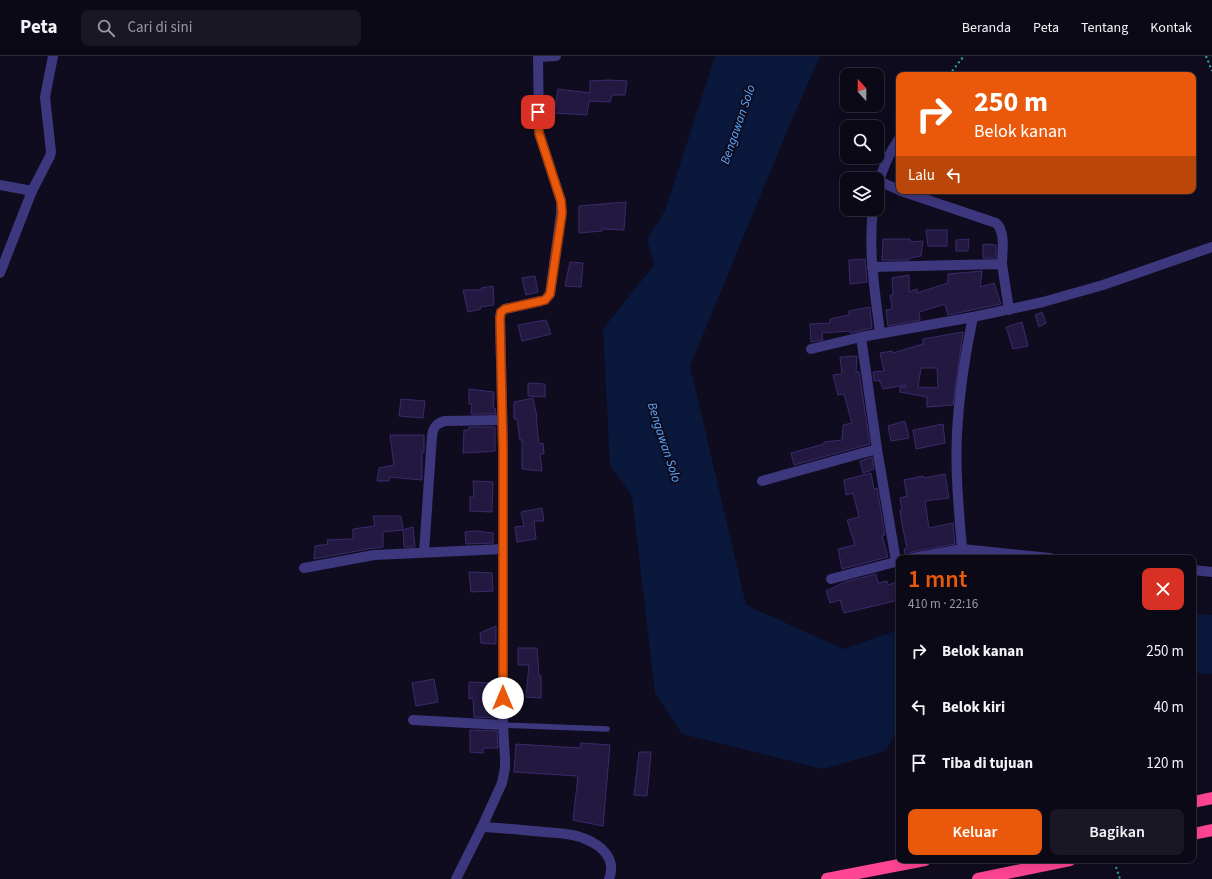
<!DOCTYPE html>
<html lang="id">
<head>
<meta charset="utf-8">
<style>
  :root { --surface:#0c0917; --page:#1a1724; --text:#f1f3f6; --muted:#9a9aa1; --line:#2c2a36; --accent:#ea580c }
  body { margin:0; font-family:"Source Sans 3",sans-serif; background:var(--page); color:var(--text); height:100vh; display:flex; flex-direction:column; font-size:15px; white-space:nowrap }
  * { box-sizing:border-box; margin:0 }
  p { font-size:13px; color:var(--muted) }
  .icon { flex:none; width:22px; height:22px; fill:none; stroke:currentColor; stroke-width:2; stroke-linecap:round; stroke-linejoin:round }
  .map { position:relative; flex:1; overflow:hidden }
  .drawer { position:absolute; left:896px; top:499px; width:300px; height:308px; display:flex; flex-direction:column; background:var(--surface); border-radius:8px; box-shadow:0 4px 16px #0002,0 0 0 1px var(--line) }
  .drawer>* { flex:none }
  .hud { position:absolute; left:896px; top:16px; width:300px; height:122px; border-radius:8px; box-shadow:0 4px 16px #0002,0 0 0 1px var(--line); background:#ea580c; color:#fff; overflow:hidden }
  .needle { width:26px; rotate:339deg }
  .buttons { position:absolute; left:840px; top:12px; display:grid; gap:8px }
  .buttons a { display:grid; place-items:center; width:44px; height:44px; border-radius:8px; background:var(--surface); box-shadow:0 4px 16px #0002,0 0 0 1px var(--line); font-size:20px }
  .pin { position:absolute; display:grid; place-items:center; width:34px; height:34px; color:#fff; margin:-17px; border-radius:8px; box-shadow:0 2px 6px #0006 }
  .me { position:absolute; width:44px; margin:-22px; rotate:0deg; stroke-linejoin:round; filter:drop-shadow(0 0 3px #0008) }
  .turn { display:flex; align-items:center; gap:14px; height:84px; padding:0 12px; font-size:18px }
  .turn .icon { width:52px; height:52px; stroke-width:2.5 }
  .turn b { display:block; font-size:28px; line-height:34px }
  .then { display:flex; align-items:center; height:38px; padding:0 12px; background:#0003; gap:8px; font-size:15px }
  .round { display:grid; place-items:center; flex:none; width:42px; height:42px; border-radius:8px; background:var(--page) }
  .headline { display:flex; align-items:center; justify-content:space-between; height:68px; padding:0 12px }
  h1 { font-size:24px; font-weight:600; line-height:30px; color:var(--accent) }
  .primary-button { display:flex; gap:8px; margin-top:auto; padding:8px 12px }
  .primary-button a { flex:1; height:46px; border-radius:8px; background:var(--accent); color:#fff; font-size:16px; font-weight:600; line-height:46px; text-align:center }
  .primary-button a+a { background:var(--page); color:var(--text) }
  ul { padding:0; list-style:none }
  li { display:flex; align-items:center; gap:12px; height:56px; padding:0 12px }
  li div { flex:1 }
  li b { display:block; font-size:15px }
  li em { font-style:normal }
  header { display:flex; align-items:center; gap:24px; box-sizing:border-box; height:56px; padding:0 20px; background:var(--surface); border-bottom:1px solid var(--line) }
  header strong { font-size:19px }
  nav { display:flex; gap:22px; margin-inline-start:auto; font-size:14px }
  .search { width:280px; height:36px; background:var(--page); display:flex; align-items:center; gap:10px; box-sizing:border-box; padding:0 14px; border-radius:8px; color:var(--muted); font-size:15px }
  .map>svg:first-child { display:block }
  .water { fill:#09183b }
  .building { fill:#221840; stroke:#3b2a6c; fill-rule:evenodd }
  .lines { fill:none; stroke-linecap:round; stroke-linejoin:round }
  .path { stroke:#2db0af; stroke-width:2; stroke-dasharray:2 3; stroke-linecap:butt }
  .service { stroke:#3d377e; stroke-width:5.5 }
  .minor { stroke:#3d377e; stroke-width:10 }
  .motorway { stroke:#ff4594; stroke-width:12 }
  .route-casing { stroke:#983908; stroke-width:10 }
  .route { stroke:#ea580c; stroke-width:7 }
  .labels { text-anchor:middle; stroke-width:4; stroke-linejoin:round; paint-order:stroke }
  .water-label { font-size:13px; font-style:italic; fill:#58a9ff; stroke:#100c1f }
</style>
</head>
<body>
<header>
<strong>Peta</strong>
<div class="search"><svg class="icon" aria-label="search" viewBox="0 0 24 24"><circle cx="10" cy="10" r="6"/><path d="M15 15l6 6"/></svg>Cari di sini</div>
<nav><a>Beranda</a><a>Peta</a><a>Tentang</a><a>Kontak</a></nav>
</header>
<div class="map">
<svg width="1212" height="823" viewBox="0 0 1212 823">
  <rect width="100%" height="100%" fill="#100c1f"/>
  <!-- water -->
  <g class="water">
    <path d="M715,0H820L787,75L690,310L746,549L843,593L899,574V671L886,695L823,713L682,678L655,637L632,440L610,409L603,273L654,209L647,183L665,155Z"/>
    <path d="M1193,557L1212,559V618L1193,617Z"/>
  </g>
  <!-- building -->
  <g class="building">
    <path d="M609,24L627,25L625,39H612L610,46L589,45L587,59L554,57L558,33L590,37V25Z"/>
    <path d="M626,146L624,174L602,173V175L579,177V150Z"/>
    <path d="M926,174H947V190H928Z"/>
    <path d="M883,183H910V186L923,185L921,200L910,202L909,204H882Z"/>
    <path d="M969,183L968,195H956V184Z"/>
    <path d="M983,188L996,189V202H983Z"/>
    <path d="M865,203L867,226L850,228L849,204Z"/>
    <path d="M570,206L583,207L581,231L565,230Z"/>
    <path d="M982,215L980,231L994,227L1001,248L948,259L945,248L919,256L920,264L888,270L886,254L892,253L890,239H893L892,222L909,219V236L917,233V237L948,227V218Z"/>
    <path d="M535,220L538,236L526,239L522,222Z"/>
    <path d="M493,230L494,249L480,251L481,253L468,256L463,234H482L481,232Z"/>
    <path d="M870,251L872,272L850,277V275L822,277L823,284L811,286L810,268L830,267V263L849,259V255Z"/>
    <path d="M1042,256L1046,267L1039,271L1035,259Z"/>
    <path d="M546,264L551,278L522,285L518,269Z"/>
    <path d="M1022,266L1028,290L1013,293L1006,271Z"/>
    <path d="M963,276L953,349L927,351V341L900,336V331H906V329L883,333L879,324L874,325L873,316L884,315L880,297L892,295L893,297L923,288V283ZM921,312H937L938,332L918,331Z"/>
    <path d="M857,300L856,316H859L870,388L794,409L791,397L824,388V386L842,384L843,369L852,367L844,338L838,339L833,319L842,318L840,301Z"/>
    <path d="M528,327L545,328V341L528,340Z"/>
    <path d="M469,333L494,336L493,352H495L496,358H471L472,348H469Z"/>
    <path d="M533,342L537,361H536L539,388L543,387L544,398H540L542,415L522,413V384H520L517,363H514V346Z"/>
    <path d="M401,343L425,345L423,362L399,360Z"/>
    <path d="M905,365L909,382L891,385L888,370Z"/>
    <path d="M943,368L945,387L916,393L913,374Z"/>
    <path d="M469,371H495V395L463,397L464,374H469Z"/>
    <path d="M390,379H424V396H422V424L390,421L389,425H377L379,412L394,409Z"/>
    <path d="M872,401L874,413L863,417L860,405Z"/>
    <path d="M871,417L874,433L877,432L885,479L882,480L888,501L842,513L838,493L855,489L847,464L859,461L853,437L846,439L844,424Z"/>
    <path d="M945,418L949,442L925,445L929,472L953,467L955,488L912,496L909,497L906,502L904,493L907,492L902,468L900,454H902L900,442L907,440L904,424L923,420L924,422Z"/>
    <path d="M473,425L493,426L492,456L470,455V441H474Z"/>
    <path d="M542,452L544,465H534L536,483L517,486L515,471L524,470L521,456Z"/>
    <path d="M373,460H401L403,474L383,476V491L368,493L314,503L315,490L328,488L327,484L353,483V473L375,470Z"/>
    <path d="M413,471L415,491H404L403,474Z"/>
    <path d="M477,475L493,477V487L466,488L465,476Z"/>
    <path d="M469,516L492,517L493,535L471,536Z"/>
    <path d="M876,518L878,527L887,525L888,529L899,525V544L844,557L840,544L830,547L826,535L845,526Z"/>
    <path d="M496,570V588L481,587L480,577Z"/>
    <path d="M518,592H537L539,620H541V642L526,641L529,609H518Z"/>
    <path d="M434,623L438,646L416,650L412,627Z"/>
    <path d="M469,626L493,627L494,645H496V662L474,661L473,642L469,643Z"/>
    <path d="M470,674L497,675L498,692H483V697L470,696Z"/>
    <path d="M581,687L610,689L603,770L573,764L578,720L514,716L516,688L580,692Z"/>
    <path d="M639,696H651L647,740L634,739Z"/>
  </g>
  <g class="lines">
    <!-- path -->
    <g class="path">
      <path d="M1206,0L1212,15"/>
      <path d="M949,19L964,0"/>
      <path d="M1116,811L1120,823"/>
    </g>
    <!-- service -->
    <path class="service" d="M503,669L607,673"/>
    <!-- minor -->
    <g class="minor">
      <path d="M538,1L556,0"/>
      <path d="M879,125L899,134"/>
      <path d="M0,129L32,135"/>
      <path d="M877,132C882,114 888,98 899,83"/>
      <path d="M901,135L996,167C1006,176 1002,196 1002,208"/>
      <path d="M873,153C868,195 875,236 880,277"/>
      <path d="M872,211L1002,208L1009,254"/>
      <path d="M0,217L32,135L50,100L51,96L45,41L53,0"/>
      <path d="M861,281L877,393L896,505"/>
      <path d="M811,293L861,281L973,261L1043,246L1103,229L1212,191"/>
      <path d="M762,425L877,393"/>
      <path d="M962,493C959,455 955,416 957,377C959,338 965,299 973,261"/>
      <path d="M424,496L432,380C433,372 436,367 445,365L502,364"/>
      <path d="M913,502L962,493L1050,502"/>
      <path d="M304,512L374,499L503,493"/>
      <path d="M1193,514L1212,516"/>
      <path d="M831,523L899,505"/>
      <path d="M413,664L503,669"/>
      <path d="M482,771C503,772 523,774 544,776C557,777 571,777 583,782C601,789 617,802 609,823"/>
      <path d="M456,823L482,771L502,727L505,712V703L503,669V393L500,261L501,256L505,253L541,245L545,244L550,238L561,157V145L539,77L538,0"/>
    </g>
    <!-- motorway -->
    <g class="motorway">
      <path d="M1193,746L1212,742"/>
      <path d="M1193,778L1212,774"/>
      <path d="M827,823L925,804"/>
      <path d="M978,823L1070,804"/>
    </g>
  </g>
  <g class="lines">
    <!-- route casing -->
    <g class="route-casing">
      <path id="route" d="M503,642V393L500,262L501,256L505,253L541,245L545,244L550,238L562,157L561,145L539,77L538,56"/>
    </g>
    <!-- route -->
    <use href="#route" class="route"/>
  </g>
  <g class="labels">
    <!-- water labels -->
    <g class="water-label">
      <text transform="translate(737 68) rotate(-71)" y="5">Bengawan Solo</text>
      <text transform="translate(665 386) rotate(72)" y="5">Bengawan Solo</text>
    </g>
  </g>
</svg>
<div class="buttons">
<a><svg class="needle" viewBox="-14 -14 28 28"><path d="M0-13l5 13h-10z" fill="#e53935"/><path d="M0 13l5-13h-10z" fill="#9a9aa1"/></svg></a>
<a><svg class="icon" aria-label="search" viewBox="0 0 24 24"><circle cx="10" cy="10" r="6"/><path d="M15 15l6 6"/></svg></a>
<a><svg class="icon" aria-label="layers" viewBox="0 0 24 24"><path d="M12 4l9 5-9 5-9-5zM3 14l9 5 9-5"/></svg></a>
</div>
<div class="pin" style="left:538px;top:56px;background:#d93025"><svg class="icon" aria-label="arrive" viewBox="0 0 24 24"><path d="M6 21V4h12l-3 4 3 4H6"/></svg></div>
<svg class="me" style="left:503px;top:642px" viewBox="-20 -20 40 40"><circle r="19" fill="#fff"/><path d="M0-13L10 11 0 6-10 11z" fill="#ea580c"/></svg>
<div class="hud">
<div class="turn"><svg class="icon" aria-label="right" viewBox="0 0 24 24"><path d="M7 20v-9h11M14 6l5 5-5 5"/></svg><div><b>250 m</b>Belok kanan</div></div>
<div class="then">Lalu<svg class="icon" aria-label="left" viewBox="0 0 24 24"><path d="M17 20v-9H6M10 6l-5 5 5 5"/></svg></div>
</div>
<section class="drawer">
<div class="headline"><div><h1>1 mnt</h1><p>410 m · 22:16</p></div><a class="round" style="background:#d93025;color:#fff"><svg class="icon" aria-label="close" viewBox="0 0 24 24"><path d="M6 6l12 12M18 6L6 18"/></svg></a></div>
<ul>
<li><svg class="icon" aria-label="right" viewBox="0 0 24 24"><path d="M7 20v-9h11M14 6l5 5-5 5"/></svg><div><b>Belok kanan</b></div><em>250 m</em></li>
<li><svg class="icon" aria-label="left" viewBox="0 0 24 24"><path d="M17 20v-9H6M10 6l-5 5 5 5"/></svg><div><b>Belok kiri</b></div><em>40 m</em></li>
<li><svg class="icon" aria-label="arrive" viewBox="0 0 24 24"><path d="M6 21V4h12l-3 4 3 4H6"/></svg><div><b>Tiba di tujuan</b></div><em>120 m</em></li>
</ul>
<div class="primary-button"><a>Keluar</a><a>Bagikan</a></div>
</section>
</div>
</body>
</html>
